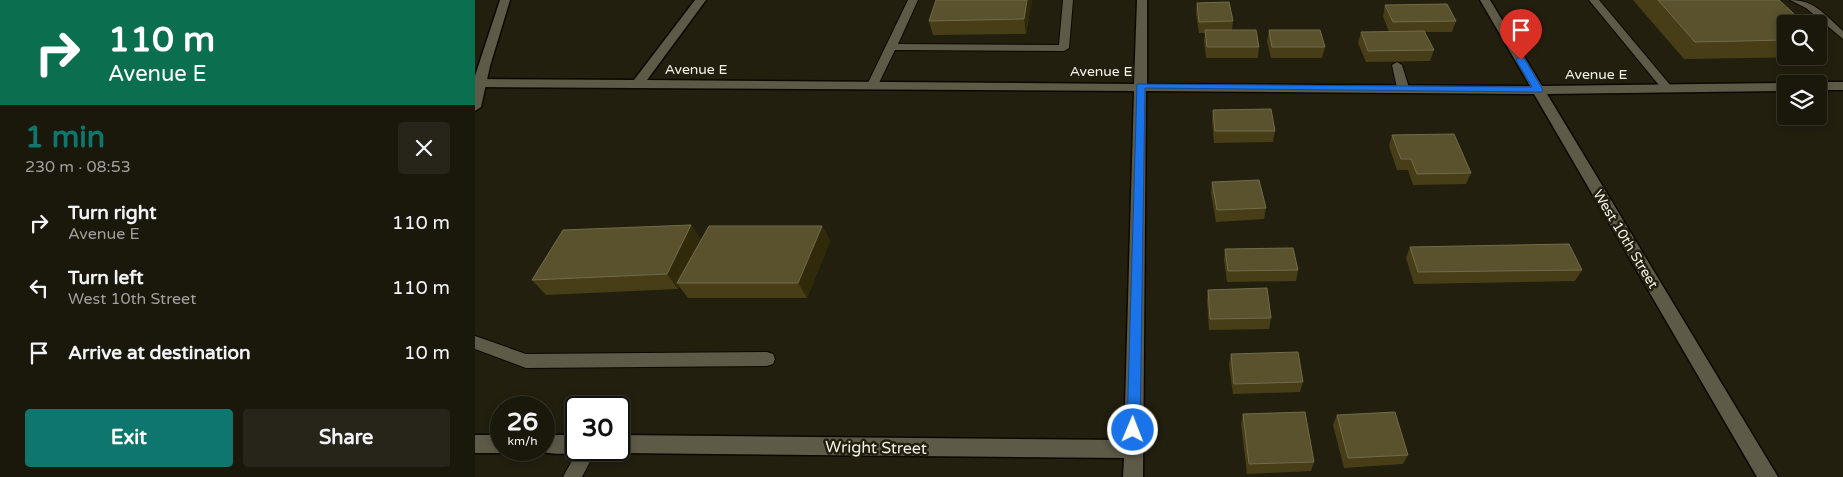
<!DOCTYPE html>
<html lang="en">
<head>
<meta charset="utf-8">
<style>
  :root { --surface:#1a170b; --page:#272419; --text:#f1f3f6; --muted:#9f9f9d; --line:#38362c; --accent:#0f766e }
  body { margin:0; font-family:"Varela Round",sans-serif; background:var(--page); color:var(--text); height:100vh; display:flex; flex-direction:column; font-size:19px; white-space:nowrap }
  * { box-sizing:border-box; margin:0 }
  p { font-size:16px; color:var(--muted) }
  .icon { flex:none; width:28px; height:28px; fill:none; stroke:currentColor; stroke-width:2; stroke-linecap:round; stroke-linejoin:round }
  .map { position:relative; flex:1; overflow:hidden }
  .sheet { display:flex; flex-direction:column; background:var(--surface); width:475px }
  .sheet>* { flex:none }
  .top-card { background:#0b6e4f; color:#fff; overflow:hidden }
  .buttons { position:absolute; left:1302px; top:15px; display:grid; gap:10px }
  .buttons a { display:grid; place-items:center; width:50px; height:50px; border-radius:5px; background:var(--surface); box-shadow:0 2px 8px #0003,0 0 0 1px var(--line); font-size:25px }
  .speed { position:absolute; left:15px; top:396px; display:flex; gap:10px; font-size:25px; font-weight:700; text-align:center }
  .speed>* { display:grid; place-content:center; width:65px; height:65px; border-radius:50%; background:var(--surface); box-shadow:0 2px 8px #0003,0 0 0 1px var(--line); line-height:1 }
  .speed small { font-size:12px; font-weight:400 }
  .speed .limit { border:2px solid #111; border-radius:8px; background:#fff; color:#111 }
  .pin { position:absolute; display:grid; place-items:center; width:42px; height:42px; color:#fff; margin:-51px -21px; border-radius:50% 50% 50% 0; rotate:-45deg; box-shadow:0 0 5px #0007 }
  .pin .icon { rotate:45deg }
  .me { position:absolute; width:55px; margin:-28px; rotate:1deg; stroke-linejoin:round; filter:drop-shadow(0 0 4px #0008) }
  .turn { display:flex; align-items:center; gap:18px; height:105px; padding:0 25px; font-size:22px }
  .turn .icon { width:65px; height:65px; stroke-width:2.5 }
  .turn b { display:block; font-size:35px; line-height:42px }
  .round { display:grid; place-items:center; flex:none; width:52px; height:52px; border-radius:5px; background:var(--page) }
  .headline { display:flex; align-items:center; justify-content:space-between; height:85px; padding:0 25px }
  h1 { font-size:30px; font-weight:700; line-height:38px; color:var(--accent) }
  .button { display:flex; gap:10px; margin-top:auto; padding:10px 25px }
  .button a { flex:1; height:58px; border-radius:5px; background:var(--accent); color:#fff; font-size:20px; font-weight:700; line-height:58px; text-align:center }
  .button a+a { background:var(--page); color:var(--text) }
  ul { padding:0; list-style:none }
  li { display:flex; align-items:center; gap:15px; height:65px; padding:0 25px }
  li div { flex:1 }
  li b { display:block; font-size:19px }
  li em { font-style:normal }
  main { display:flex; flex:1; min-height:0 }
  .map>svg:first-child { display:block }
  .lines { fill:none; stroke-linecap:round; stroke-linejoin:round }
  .service-casing { stroke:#0c0800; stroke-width:2 }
  .minor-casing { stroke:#0c0800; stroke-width:3 }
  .tertiary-casing { stroke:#0c0800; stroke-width:3 }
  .service { fill:#5d5a48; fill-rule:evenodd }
  .minor { fill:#5d5a48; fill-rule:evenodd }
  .tertiary { fill:#5d5a48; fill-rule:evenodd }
  .wall { fill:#473e17 }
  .shaded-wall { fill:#302a0a }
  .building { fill:#59522d; stroke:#726b4a }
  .route { fill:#1a73e8; stroke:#114b97 }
  .labels { text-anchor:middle; stroke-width:5; stroke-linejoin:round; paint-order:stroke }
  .street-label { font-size:14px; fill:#f3f1e7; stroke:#221f0f }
  .near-street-label { font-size:16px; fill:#f3f1e7; stroke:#221f0f }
</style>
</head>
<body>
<main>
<section class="sheet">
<div class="top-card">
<div class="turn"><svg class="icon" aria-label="right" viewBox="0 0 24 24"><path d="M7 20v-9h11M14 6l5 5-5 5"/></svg><div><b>110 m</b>Avenue E</div></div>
</div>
<div class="headline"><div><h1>1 min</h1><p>230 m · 08:53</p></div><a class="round"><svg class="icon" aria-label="close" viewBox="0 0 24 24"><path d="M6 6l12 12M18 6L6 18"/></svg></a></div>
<ul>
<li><svg class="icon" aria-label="right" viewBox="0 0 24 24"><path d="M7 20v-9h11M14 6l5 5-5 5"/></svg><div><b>Turn right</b><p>Avenue E</p></div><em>110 m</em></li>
<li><svg class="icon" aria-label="left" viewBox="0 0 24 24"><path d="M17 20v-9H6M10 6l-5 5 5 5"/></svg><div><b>Turn left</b><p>West 10th Street</p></div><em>110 m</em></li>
<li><svg class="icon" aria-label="arrive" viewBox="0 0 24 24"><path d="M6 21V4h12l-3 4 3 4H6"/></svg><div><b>Arrive at destination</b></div><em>10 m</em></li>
</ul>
<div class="button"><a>Exit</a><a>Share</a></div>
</section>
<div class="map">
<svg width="1368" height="477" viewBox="0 0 1368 477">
  <rect width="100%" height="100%" fill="#221f0f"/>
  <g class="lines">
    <!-- service casing -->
    <g class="service-casing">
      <g id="service">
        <path d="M433,0H443L423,44L584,45L588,0H598L594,48L589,51L420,50L402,87H394L392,85Z"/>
        <path d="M1114,0H1124L1196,86V90H1188Z"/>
        <path d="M1315,0C1340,0 1350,15 1368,31V39L1331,8Z"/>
        <path d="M922,62L927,65L934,88L932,90L928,91L922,88L917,65Z"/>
        <path d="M0,336L51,354L292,352L298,354L300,359L298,364L292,366L51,368L0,349Z"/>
        <path d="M103,450H121L107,477H88Z"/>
      </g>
    </g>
    <!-- minor casing -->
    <g class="minor-casing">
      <g id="minor">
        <path d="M220,0H231L172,80L659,84L662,0H672V84L1055,86L1005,0H1015L1067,86L1311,83L1313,84L1311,91L1072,94L1303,477H1282L1059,94L671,91L668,477H648L649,458L144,453L137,450H144V435L649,440L659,91L0,87V79L159,80Z"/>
        <path d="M1344,82H1368V90H1344V84H1339Z"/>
        <path d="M0,435H26V450H33L26,453H0Z"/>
        <path d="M69,435H101V450H108C96,455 74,455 62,450H69Z"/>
      </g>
    </g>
    <!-- tertiary casing -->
    <g class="tertiary-casing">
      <path id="tertiary" d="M25,0H35L15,66L6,107L0,111V76Z"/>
    </g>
    <!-- service -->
    <use href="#service" class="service"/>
    <!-- minor -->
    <use href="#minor" class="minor"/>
    <!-- tertiary -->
    <use href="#tertiary" class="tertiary"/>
  </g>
  <!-- wall -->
  <g class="wall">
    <path d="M557,0L551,34L458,35L454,21Z"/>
    <path d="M1158,0H1304L1311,24V56H1335V57L1209,59Z"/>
    <path d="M722,3L758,21L757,30L784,47L783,58H731L729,41L730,33H724L721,14Z"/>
    <path d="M910,5L981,21L977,32H950L959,50L955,61L891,62L883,43L886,32H914L908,16Z"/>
    <path d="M794,30L850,47L847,58H796L792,41Z"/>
    <path d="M1344,36L1348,40L1344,45Z"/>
    <path d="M738,110L800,131L798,142L739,143L737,121Z"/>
    <path d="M917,135L996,173L991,184L938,185L933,170H922L914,146Z"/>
    <path d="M737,182L791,208L789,219L741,222L736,193Z"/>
    <path d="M216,225L226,240L347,226L355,241L332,298H213L204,286L203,289L71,295L57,280Z"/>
    <path d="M935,247L1107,270L1100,281L939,284L931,258Z"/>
    <path d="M750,249L823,270L821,281L752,282L749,260Z"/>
    <path d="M733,290L796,318L794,329L734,330L732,301Z"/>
    <path d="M756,354L828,382L825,392L758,394L754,365Z"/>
    <path d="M768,414L839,462L836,471L772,474L766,424Z"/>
    <path d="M862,415L933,455L928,464L869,468L858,425Z"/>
  </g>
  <!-- shaded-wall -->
  <g class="shaded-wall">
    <path d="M552,0H557L551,34L549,19Z"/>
    <path d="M216,225L226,240L202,283L204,286L203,289L192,274Z"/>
    <path d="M347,226L355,241L332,298L323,283Z"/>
  </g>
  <!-- building -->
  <g class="building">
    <path d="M461,0H552L549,19L454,21Z"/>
    <path d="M1183,0H1304L1330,24H1311V40L1220,42Z"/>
    <path d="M754,2L758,21L724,22L722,3Z"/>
    <path d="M972,4L981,21L918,22L910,5Z"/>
    <path d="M730,30H781L784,47H732Z"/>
    <path d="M794,30H845L850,47H797Z"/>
    <path d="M949,31L959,50L893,51L886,32Z"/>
    <path d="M796,109L800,131H740L738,110Z"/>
    <path d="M979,134L996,173L942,174L936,159H926L917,135Z"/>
    <path d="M784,180L791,208L742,210L737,182Z"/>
    <path d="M216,225L192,274L57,280L88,230Z"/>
    <path d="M234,226H347L323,283H202Z"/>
    <path d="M1094,244L1107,270L943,272L935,247Z"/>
    <path d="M818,248L823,270L753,271L750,249Z"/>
    <path d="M792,288L796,318L735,319L733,290Z"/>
    <path d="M823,352L828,382L759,384L756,354Z"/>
    <path d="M830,412L839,462L774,464L768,414Z"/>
    <path d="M920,412L933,455L873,458L862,415Z"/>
  </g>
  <!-- route -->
  <path class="route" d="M1042,58H1049L1068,90L1066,92L670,88L665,430L663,434L658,436L654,434L652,430L662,84L1057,87L1041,60Z"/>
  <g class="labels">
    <!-- street labels -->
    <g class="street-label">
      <text x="221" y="74">Avenue E</text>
      <text x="626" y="76">Avenue E</text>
      <text x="1121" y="79">Avenue E</text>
      <text transform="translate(1151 239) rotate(59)" y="5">West 10th Street</text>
    </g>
    <!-- near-street labels -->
    <g class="near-street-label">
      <text transform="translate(401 447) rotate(1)" y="6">Wright Street</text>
    </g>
  </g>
</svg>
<div class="buttons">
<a><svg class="icon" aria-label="search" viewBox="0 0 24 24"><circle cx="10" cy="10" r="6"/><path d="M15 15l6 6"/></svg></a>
<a><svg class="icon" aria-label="layers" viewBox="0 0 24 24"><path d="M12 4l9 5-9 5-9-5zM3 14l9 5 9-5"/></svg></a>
</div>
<div class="speed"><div>26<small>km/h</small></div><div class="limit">30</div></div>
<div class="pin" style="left:1046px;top:60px;background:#d93025"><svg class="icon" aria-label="arrive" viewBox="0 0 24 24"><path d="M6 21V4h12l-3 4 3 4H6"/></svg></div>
<svg class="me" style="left:658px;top:430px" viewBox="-20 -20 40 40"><circle r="17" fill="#1a73e8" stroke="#fff" stroke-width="3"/><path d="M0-11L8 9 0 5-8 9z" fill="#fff"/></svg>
</div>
</main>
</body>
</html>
